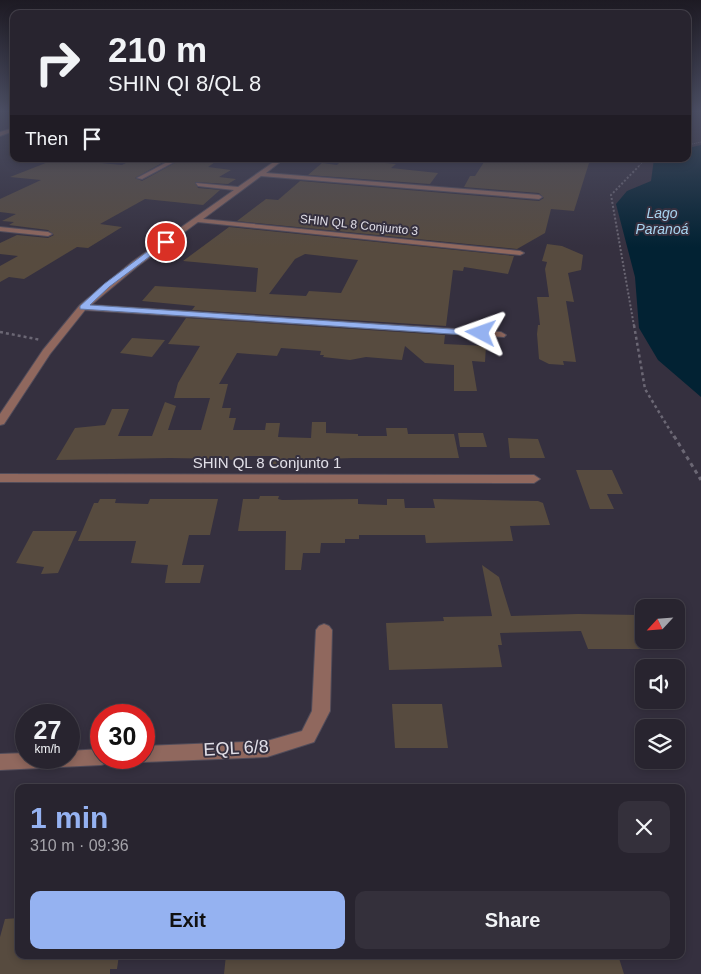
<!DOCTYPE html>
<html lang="en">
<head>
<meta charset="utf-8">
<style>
  :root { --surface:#28242f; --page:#34303b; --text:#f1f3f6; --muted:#a5a4aa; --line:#44414b; --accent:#95b2f1 }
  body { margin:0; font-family:Arial,sans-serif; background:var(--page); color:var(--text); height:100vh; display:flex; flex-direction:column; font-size:19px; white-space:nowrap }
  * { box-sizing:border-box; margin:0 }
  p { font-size:16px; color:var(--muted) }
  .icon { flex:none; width:28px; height:28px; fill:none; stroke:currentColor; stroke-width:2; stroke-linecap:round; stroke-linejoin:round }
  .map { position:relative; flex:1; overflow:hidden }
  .side { position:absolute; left:15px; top:784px; width:670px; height:175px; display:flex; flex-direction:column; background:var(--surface); border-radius:10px; box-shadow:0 2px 8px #0003,0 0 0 1px var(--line) }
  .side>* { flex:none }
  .hud { position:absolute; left:10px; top:10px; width:681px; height:152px; border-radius:10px; box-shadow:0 2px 8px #0003,0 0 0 1px var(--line); background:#28242f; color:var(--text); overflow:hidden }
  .needle { width:32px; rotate:244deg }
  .tools { position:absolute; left:635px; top:599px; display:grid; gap:10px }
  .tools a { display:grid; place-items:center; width:50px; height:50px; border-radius:10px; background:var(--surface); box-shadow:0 2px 8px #0003,0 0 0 1px var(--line); font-size:25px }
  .speed { position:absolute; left:15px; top:704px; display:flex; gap:10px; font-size:25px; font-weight:700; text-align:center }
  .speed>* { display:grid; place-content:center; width:65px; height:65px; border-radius:50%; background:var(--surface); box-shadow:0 2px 8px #0003,0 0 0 1px var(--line); line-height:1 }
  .speed small { font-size:12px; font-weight:400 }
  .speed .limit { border:8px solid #d22; background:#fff; color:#111 }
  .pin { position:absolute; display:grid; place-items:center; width:42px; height:42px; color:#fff; margin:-21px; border:2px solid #fff; border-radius:50%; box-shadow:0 1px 5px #0007 }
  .me { position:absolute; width:55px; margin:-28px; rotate:274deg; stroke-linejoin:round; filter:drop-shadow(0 0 4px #0008) }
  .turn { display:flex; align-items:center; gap:18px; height:105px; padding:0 15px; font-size:22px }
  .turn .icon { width:65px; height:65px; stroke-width:2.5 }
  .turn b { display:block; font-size:35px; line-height:42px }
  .then { display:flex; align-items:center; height:48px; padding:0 15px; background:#0003; gap:10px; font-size:19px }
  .round { display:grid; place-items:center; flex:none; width:52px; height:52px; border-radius:10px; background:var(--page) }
  .overview { display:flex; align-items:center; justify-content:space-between; height:85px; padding:0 15px }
  h1 { font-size:30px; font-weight:600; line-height:38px; color:var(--accent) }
  .button { display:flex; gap:10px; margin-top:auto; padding:10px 15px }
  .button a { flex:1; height:58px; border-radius:10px; background:var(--accent); color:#111; font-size:20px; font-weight:600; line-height:58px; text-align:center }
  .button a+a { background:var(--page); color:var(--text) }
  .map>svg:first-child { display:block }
  .water { fill:#022233 }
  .building { fill:#574b3f; fill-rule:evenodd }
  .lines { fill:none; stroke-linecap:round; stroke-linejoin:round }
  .minor-casing { stroke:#514c5a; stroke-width:2 }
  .path-far3 { stroke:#6b6774; stroke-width:1; stroke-dasharray:1 1; stroke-linecap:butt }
  .path-far2 { stroke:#6b6774; stroke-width:2; stroke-dasharray:2 2; stroke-linecap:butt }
  .path-far1 { stroke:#6b6774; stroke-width:2.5; stroke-dasharray:3 3; stroke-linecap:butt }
  .path { stroke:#6b6774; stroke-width:3; stroke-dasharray:4 4; stroke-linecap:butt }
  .minor { fill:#90685e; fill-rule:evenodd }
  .route { fill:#95b2f1; stroke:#61749d }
  .labels { text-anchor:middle; stroke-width:4; stroke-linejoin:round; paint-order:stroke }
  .far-street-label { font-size:12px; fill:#e1dfe8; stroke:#35303f }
  .far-water-label { font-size:14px; font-style:italic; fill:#a7d3ef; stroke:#35303f }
  .street-label { font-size:15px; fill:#e1dfe8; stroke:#35303f }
  .near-street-label { font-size:18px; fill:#e1dfe8; stroke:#35303f }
</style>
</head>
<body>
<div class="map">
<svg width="701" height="974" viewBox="0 0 701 974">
  <rect width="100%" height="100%" fill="#35303f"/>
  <!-- water -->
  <path class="water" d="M701,145V397L658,360L639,328L635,277L616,204L627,191L651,181L654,159H688V148Z"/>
  <!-- building -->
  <g class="building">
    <path d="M56,159L122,165L134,159H169L135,178L142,181L182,159H209L205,161L215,162L208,167L231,170L219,177L236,179L228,184L195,182L198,188L220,190L203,205L145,199L100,224L122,227L88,248L77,247L24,279L9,277L0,282V266L18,256L0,254V243L17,235L48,238L54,235L48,230L9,225L14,222L2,221L16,214L0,212V199L41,180L10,177Z"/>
    <path d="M343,159L396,164L391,168L438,173L430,184L308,175L322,163L337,165Z"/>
    <path d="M486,159H534L589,163L574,211L551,209L545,233L517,249L237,221L266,199L278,200L300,181L539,201L544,198L539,193L464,187L470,176H475Z"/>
    <path d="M229,227L514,256L508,274L464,267L463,271L453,270L446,326L192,310L195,306L142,301L155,286L256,292L258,268L183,261ZM305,254L358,260L341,293L309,291L306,296L269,294L295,259Z"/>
    <path d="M547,244L562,246L583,255L581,270L568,273L574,302L566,301L576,362L563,361L564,365L549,364L539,359L537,334L538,325H540L537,297H549L545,269L547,262L542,261Z"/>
    <path d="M186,318L445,335L444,344L486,346L485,362L472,361L477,391H454V365L425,363L405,346L402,360L366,357L350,360L323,357L324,355H320L321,351L281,348L277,356L237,353L219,384H228L222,408H231L229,418H236L233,430H265L266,423H280L278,437L311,438L312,422H326V433L358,434V436H387L386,428H407L408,434H454L459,458H353L295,460L294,464H273L274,456H247L246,460L239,461L226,459L170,458L56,460L75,428L105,425L112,409H129L118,436H152L165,402L176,406L168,430H201L210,398H174L178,383L200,346L168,344Z"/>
    <path d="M132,338L165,340L152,357L120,353Z"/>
    <path d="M458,433H483L487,447H460Z"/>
    <path d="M508,438L538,439L545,458H510Z"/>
    <path d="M576,470H612L623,494H607L614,509H590Z"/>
    <path d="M260,496H279L278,499L282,500L358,499V504L387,505V499H404L405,508H435L433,499L538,501L543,503L550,525L510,526L513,541L426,543L425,535H359V539H345V543H321L320,553H303L301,570H285L286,531H238L243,499H259Z"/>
    <path d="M100,499H116L115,503L148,504L150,499H218L210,535H189L182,565H204L200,583H165L168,565L131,563L136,541H78L94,503H98Z"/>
    <path d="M33,531H77L58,573L41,574L44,567L16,563Z"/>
    <path d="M482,565L499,577L511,616L578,614L640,615L644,625V640H647L651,649H588L581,631L500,633L502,645H498L502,667L389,670L386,623L444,621L443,617L492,616Z"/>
    <path d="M392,704H442L448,748H395Z"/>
    <path d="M19,918V955H119L117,969H110V974H0V937L5,919Z"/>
    <path d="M226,955H311V959L405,955H618L624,974H224Z"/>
  </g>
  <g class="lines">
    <!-- minor casing -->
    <g class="minor-casing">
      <g id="minor">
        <path d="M14,128V131L0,136V132Z"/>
        <path d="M173,159H180L142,179L137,178Z"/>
        <path d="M278,159H284L266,173L539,195L542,197L539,199L261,176L203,219L520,251L524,253L520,255L198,222L138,266L91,305L501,332L506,335L504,337L85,310L50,354L4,424L0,425V414L43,350L80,305L132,262L234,190L198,186L196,183L238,187Z"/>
        <path d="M0,227L48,232L52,234L48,236L0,231Z"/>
        <path d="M0,474L534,475L540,479L534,483L0,482Z"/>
        <path d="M324,624L329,626L332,630L330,711L314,742L267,757L144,762L138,760L137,758H144V746L267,741L302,731L312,711L316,630L319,626Z"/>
        <path d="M101,749V758H110L107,763L101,765L0,770V754L26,753V758H69V751Z"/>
      </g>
    </g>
    <!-- path-far3 -->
    <g class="path-far3">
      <path d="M688,145L701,142"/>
      <path d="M638,167L646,159"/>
    </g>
    <!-- path-far2 -->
    <path class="path-far2" d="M634,326L611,195L639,166"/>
    <!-- path-far1 -->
    <g class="path-far1">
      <path d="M634,325L645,389L674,437"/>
      <path d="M0,332L41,340"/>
    </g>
    <!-- path -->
    <path class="path" d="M674,436L701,480"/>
    <!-- minor -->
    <use href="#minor" class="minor"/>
  </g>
  <!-- sky -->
  <linearGradient id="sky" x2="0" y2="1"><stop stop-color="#1d1a23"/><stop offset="0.45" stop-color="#4b4e63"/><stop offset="1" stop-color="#4b4e63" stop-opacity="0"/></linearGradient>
  <rect width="701" height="247" fill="url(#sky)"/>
  <!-- route -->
  <path class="route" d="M163,240L169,242L109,287L90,305L481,331L485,333L481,336L80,309V306L104,284Z"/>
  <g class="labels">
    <!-- far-street labels -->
    <g class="far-street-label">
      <text transform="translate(359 225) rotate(6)" y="4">SHIN QL 8 Conjunto 3</text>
    </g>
    <!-- far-water labels -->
    <g class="far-water-label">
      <text x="662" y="218">Lago<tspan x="662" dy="16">Paranoá</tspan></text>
    </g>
    <!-- street labels -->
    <g class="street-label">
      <text x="267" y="468">SHIN QL 8 Conjunto 1</text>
    </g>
    <!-- near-street labels -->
    <g class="near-street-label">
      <text transform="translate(236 748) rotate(-3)" y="6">EQL 6/8</text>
    </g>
  </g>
</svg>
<div class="tools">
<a><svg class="needle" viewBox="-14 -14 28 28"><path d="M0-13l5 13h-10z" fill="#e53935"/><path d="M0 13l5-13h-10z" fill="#a5a4aa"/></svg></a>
<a><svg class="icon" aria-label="sound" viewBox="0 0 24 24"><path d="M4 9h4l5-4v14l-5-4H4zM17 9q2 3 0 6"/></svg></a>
<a><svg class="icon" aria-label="layers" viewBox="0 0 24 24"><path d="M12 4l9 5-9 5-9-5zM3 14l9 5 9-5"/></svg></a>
</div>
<div class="speed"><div>27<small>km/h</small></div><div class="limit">30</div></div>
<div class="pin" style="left:166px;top:242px;background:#d93025"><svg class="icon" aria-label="arrive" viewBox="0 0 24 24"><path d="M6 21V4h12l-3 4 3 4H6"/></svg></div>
<svg class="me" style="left:481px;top:333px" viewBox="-20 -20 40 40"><path d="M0-17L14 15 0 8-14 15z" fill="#95b2f1" stroke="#fff" stroke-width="4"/></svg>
<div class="hud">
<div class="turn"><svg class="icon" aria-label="right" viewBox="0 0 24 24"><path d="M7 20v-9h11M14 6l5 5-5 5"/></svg><div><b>210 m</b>SHIN QI 8/QL 8</div></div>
<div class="then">Then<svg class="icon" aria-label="arrive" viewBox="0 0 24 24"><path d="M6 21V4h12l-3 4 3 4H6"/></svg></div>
</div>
<section class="side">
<div class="overview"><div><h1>1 min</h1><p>310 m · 09:36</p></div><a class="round"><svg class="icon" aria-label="close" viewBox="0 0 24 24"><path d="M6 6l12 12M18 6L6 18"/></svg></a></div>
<div class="button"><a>Exit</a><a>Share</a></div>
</section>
</div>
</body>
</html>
